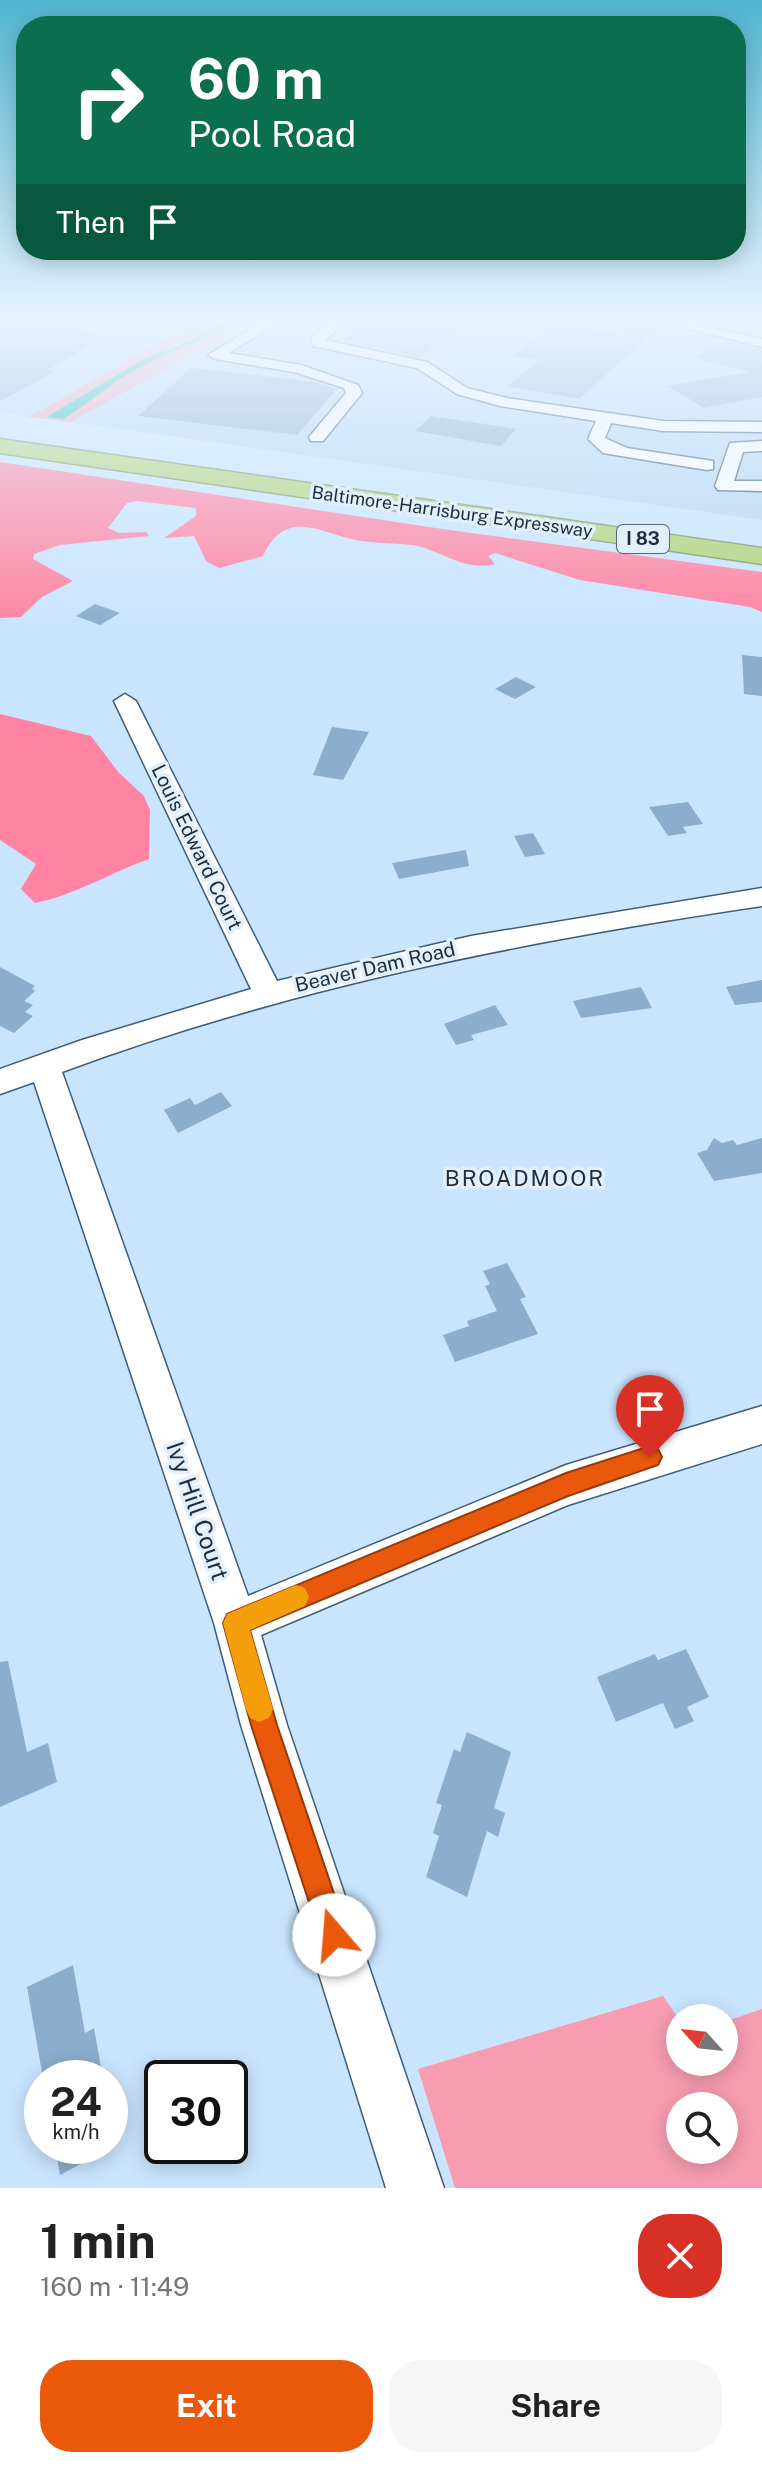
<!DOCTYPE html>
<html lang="en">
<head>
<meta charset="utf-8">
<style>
  :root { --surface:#fff; --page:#f6f6f6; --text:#222; --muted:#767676; --accent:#ea580c }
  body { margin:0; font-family:"Public Sans",sans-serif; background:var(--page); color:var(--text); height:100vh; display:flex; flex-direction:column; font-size:30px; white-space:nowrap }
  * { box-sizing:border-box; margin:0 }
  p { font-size:26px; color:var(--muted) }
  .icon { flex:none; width:44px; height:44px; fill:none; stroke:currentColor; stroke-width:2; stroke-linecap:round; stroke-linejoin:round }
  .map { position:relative; height:2188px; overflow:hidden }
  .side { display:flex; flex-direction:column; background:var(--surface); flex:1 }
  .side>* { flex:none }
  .hud { position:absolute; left:16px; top:16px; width:730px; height:244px; border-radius:32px; box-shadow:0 4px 20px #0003; background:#0b6e4f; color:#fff; overflow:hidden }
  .needle { width:52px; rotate:297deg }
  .fabs { position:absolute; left:666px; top:2004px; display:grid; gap:16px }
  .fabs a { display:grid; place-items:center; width:72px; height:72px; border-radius:50%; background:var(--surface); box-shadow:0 4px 20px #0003; font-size:40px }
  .speed { position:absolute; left:24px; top:2060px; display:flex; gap:16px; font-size:40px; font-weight:700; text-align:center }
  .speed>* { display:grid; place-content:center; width:104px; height:104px; border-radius:50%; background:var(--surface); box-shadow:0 4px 20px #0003; line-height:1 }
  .speed small { font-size:20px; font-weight:400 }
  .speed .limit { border:4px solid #111; border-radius:12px; background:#fff; color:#111 }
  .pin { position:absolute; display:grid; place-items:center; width:68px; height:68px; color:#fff; margin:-82px -34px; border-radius:50% 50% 50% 0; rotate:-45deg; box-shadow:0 0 8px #0007 }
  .pin .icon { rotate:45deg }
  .me { position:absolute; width:88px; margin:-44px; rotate:342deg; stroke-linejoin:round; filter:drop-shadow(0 0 6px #0008) }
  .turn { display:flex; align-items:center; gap:28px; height:168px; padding:0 40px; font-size:36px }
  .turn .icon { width:104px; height:104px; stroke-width:2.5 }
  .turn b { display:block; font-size:56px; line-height:68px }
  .then { display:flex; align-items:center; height:76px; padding:0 40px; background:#0003; gap:16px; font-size:30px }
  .round { display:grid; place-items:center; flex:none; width:84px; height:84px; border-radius:32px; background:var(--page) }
  .overview { display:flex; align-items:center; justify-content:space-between; height:136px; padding:0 40px }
  h1 { font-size:48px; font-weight:700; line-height:60px }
  .button { display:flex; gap:16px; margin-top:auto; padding:16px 40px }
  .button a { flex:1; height:92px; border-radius:32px; background:var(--accent); color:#fff; font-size:32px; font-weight:700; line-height:92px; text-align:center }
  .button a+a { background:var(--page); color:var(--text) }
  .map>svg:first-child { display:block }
  .built { fill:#b7d7f4 }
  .green { fill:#f89db1; fill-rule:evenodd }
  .forest { fill:#ff83a2 }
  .water { fill:#10baac }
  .building { fill:#8caecc }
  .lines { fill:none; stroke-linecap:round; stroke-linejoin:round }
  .minor-casing { stroke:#3e5d77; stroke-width:3 }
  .highway-casing { stroke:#7e9962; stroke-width:3 }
  .minor { fill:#fff; fill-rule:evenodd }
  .highway { fill:#b1d378; fill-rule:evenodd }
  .route { fill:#ea580c; stroke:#983908; stroke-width:2 }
  .slow { fill:#f59e0b }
  .labels { text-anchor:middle; stroke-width:7; stroke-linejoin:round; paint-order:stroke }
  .far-street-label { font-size:18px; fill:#1f2d39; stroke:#e2f0fd }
  .shield { fill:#e2f0fd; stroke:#5a6874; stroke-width:2 }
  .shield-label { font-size:18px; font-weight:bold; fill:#1f2d39 }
  .street-label { font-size:20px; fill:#1f2d39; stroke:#e2f0fd }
  .neighbourhood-label { font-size:22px; letter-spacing:2px; fill:#1f2d39; stroke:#e2f0fd }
  .near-street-label { font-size:24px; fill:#1f2d39; stroke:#e2f0fd }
</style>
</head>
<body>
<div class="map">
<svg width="762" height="2188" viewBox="0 0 762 2188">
  <rect width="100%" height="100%" fill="#c9e5fe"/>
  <!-- built -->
  <g class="built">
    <path d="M0,324H193L29,417L0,412Z"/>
    <path d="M247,324H762V520L71,422Z"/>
  </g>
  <!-- green -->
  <g class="green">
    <path d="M193,324H247L71,422L29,417Z"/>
    <path d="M663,1996L680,2021V2062H724V2022L762,2009V2188H455L418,2069ZM680,2106H724V2150H680Z"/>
  </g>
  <!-- forest -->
  <g class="forest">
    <path d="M0,462L449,530L762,572V612L750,607L580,580L495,553L488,556L495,564C469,571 448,556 425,548C402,541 375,545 351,539C314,530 285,510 263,556L219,568L206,561L194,536L164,538L196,516V508L137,501L127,503L108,528L119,533L146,532L149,536L60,545L34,554L33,559L73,581L42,597L21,617L0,618Z"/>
    <path d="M0,714L91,736L119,773L144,796L150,810L149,859C110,873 75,895 35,903L21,889L36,864L0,840Z"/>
  </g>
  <!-- water -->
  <path class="water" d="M218,324H227L202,340L159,357L123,377L64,419L47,417L144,359L195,339Z"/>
  <!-- building -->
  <g class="building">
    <path d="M0,324H86L74,331L106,336L47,370L54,372L0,401Z"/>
    <path d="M366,324H466L419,357L341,340Z"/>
    <path d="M553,324L626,335L628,324H662L579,399L508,386L539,360L512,356Z"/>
    <path d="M725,341L762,350V397L704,408L668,386L750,372L695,358Z"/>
    <path d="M191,368L315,382L337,389L297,435L138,416Z"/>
    <path d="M431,416L516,429L501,446L415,431Z"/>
    <path d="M95,604L120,613L100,625L76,616Z"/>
    <path d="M742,655L762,657V696L744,694Z"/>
    <path d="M516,677L536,687L515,699L495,689Z"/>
    <path d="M332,727L369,732L343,780L313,775Z"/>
    <path d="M688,802L703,824L683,827L687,833L668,836L649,807Z"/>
    <path d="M533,833L545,854L525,857L514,836Z"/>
    <path d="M466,850L469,866L399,879L392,863Z"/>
    <path d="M0,967L35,986L32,989L35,991L24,1001L33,1005L25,1012L33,1016L14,1033L0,1026Z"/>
    <path d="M762,980V1002L735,1005L726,987Z"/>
    <path d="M641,987L652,1008L581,1018L573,1001Z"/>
    <path d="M495,1005L508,1025L471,1035L474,1040L456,1045L444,1024Z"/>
    <path d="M221,1092L232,1106L178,1133L164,1110L190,1098L195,1105Z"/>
    <path d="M714,1138L722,1143L733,1140L737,1145L762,1138V1173L714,1181L697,1153L707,1150Z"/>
    <path d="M507,1263L526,1297L520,1299L538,1334L455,1362L443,1335L469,1326L467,1321L497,1311L485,1286L490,1284L483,1271Z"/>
    <path d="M686,1649L709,1697L687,1707L694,1721L675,1729L663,1703L616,1722L597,1677L655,1654L658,1660Z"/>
    <path d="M8,1661L27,1752L48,1743L57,1782L0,1807V1662Z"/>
    <path d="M467,1732L511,1752L494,1808L505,1813L498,1837L487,1831L467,1897L426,1877L439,1836L433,1833L442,1805L436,1803L454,1749L460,1752Z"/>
    <path d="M73,1965L85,2033L94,2028L103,2078H43L27,1987Z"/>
    <path d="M55,2146H114L60,2175Z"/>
  </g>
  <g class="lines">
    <!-- minor casing -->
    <g class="minor-casing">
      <g id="minor">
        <path d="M259,324H276L229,353L301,365L358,385L362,393L323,441H311L309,437L346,393L344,388L294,372L215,359L208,355Z"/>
        <path d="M328,324H344L325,340L427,362L467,388L507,398L663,421L762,422V432L663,431L611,423L605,438L627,448L713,461V469L707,470L603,453L588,439L596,421L500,406L457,394L417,368L313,346L311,336Z"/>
        <path d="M670,324H695L762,339V347Z"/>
        <path d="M762,441V451L743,452L734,481H762V491L718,490L715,486L730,443Z"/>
        <path d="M125,694L136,701L277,981L471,936L762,888V906C524,941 288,988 62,1072L248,1596L566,1465L762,1406V1444L568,1505L261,1635L287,1725L444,2188H386L241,1725L214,1623L34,1082L0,1094V1069L82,1040L251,989L114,701Z"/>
      </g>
    </g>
    <!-- highway casing -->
    <g class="highway-casing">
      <path id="highway" d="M0,439L762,548V564L0,453Z"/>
    </g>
    <!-- minor -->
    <use href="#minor" class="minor"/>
    <!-- highway -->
    <use href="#highway" class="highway"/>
  </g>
  <!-- sky -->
  <linearGradient id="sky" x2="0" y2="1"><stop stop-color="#51b6d0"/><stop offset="0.51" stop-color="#e7f3ff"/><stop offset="1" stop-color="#e7f3ff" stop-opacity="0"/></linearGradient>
  <rect width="762" height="630" fill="url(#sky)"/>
  <!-- route -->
  <path class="route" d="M650,1446L658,1449L662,1457L658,1465L568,1496L250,1630L277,1725L348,1935L344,1945L334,1949L323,1945L251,1725L223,1623L227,1614L566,1473Z"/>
  <!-- slow -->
  <path class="slow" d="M296,1585L305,1588L309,1597L305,1606L250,1630L273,1709L269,1718L259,1722L250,1718L246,1709L223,1623L227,1614Z"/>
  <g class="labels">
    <!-- far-street labels -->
    <g class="far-street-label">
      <text transform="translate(452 512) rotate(8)" y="6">Baltimore-Harrisburg Expressway</text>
    </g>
    <!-- shield labels -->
    <rect class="shield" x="617" y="525" width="52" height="28" rx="6"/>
    <g class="shield-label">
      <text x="643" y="545">I 83</text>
    </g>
    <!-- street labels -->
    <g class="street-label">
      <text transform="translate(197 847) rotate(64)" y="7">Louis Edward Court</text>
      <text transform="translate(375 967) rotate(-13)" y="7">Beaver Dam Road</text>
    </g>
    <!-- neighbourhood labels -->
    <g class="neighbourhood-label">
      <text x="525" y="1186">BROADMOOR</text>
    </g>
    <!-- near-street labels -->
    <g class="near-street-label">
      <text transform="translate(197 1511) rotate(71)" y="8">Ivy Hill Court</text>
    </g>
  </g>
</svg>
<div class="fabs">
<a><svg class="needle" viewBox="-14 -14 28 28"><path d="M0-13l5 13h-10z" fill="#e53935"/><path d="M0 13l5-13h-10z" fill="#767676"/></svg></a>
<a><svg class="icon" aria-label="search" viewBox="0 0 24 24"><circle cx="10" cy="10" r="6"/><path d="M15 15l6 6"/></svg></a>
</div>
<div class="speed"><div>24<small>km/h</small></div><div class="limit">30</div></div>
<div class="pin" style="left:650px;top:1457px;background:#d93025"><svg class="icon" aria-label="arrive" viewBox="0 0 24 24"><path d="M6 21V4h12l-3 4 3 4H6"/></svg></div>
<svg class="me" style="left:334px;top:1935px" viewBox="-20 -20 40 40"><circle r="19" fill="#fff"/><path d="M0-13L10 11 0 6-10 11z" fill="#ea580c"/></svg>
<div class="hud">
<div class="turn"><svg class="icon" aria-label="right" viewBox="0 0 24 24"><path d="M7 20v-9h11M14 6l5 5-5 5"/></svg><div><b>60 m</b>Pool Road</div></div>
<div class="then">Then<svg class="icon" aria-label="arrive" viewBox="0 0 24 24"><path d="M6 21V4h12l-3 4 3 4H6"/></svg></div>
</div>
</div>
<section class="side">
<div class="overview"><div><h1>1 min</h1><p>160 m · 11:49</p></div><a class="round" style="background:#d93025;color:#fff"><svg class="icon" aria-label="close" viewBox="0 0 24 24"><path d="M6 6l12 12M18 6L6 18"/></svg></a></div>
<div class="button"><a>Exit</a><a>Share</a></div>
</section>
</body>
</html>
